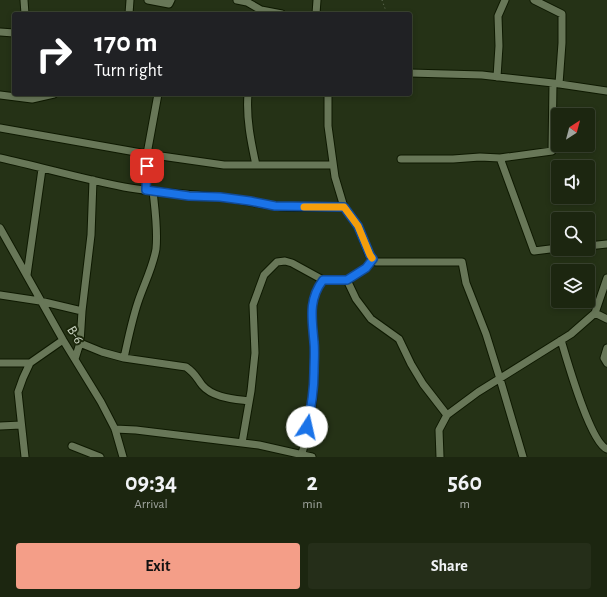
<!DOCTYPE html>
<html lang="en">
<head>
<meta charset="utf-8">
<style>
  :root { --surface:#1c2610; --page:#252e19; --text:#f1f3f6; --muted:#a0a59f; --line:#3a4330; --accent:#f49e88 }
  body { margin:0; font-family:"Alegreya Sans",sans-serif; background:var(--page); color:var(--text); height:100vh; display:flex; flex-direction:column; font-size:15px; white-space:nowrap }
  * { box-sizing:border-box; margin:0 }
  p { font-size:13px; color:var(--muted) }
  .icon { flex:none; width:22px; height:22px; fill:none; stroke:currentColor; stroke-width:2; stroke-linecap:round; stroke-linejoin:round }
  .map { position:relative; height:457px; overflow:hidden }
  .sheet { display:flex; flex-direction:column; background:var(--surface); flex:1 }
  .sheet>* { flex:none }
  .hud { position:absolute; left:12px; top:12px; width:400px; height:84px; border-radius:4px; box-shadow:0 2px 6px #0003,0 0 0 1px var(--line); background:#202124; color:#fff; overflow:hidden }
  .needle { width:26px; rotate:36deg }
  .controls { position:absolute; left:551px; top:108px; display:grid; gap:8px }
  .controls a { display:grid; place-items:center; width:44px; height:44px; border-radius:4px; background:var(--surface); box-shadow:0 2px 6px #0003,0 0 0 1px var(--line); font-size:20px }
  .pin { position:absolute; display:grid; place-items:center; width:34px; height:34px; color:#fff; margin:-17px; border-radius:8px; box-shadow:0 2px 6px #0006 }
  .me { position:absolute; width:44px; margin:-22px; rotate:10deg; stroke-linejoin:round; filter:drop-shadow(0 0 3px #0008) }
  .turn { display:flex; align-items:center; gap:14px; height:84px; padding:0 16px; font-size:18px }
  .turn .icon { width:52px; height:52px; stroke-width:2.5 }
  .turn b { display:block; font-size:28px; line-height:34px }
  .eta { display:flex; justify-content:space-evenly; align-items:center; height:68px; text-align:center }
  .eta b { font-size:24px; font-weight:600; line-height:28px }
  .action { display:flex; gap:8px; margin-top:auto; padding:8px 16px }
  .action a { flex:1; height:46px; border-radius:4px; background:var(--accent); color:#111; font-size:16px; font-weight:600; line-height:46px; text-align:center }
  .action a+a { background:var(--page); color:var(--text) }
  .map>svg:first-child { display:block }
</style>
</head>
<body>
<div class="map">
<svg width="607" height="457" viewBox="0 0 607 457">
  <rect width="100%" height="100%" fill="#253216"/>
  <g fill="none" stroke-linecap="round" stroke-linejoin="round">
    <defs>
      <path id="minor" d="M24,0L25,14
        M148,0L169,4L171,0
        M237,0L247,2L261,10L282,14
        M534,0L562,14V43L559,84
        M129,14L130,0
        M316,14L317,0
        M0,32L14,33
        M410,73L482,75L553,83L607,91
        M497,77L499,46L498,16L505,0
        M248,94C246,118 251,142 256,165
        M328,94V126L335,177L344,207L358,226L369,255L376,262H462L466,283L486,334L500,379L523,457
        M0,95L32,99L54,94
        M0,128L147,154L224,165H333
        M0,158C41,167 82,179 124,187C156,193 188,194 220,197C239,199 256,204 274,206C297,209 321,207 344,207
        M500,158L534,251L558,248
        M401,159H453L480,157L500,158L552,151L553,83
        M146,190L147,154L158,94
        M0,228L63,340L101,402L115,429L123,457
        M588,246L607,244
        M27,275L42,169
        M347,280L356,299L371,319L399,339L411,364L423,384L447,415
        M0,295L40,301L82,311
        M595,313L607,319
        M561,340C567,360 590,442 607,449
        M80,343L102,352L124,358L186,367C195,373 196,377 202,385C213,398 234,399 249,401
        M607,348L604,358L607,363
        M124,358C128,339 132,320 138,302C144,284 153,267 156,249C158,230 155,210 153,191
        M75,359L80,343L82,311L91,235L93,180
        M0,363H30
        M0,426L21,425
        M115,429L136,430L259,445L312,457
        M242,443L251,391L255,353L253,305L264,275L277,262L285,261L292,263L323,280H347L366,268L373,259
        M72,446L100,457
        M302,454C306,436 311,416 313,397C314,380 315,362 314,345C314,319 306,303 323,280
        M25,457L18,392L23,378L30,363L63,340
        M440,457L439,430L447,415L478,392L571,334L595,313L607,278"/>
    </defs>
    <!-- minor casing -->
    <use href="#minor" stroke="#0e1901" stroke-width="9"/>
    <!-- path -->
    <path stroke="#68735c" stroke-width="1" stroke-dasharray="1 3" stroke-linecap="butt" d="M382,0L387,14"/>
    <!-- minor -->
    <use href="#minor" stroke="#687758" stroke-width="7"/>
  </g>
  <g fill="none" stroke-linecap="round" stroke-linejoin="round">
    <defs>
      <path id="route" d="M147,166L146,190L189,196L220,197L250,201L275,206L344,207L358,226L370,255L373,259L366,268L347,280H323C308,300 312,318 314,342C315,352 314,362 314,372C314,391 311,409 307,427"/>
    </defs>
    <!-- route casing -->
    <use href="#route" stroke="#114b97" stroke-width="10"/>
    <!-- route -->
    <use href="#route" stroke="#1a73e8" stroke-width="7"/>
    <!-- slow -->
    <path stroke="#f59e0b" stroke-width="7" d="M304,207H344L358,226L370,255L372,258"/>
  </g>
  <g text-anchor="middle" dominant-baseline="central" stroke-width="4" stroke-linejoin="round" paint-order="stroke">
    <!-- street labels -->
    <g font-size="14" fill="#ccd5c4" stroke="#1c280c">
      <text transform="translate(75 335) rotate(59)">B-6</text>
    </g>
  </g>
</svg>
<div class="controls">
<a><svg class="needle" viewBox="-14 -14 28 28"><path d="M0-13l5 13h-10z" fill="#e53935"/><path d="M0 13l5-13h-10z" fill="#a0a59f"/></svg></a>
<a><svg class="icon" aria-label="sound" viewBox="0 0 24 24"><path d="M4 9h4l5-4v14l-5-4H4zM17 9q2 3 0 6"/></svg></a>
<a><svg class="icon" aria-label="search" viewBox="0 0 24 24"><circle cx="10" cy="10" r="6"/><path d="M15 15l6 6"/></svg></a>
<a><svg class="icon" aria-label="layers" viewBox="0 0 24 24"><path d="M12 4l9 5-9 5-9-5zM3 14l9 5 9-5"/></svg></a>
</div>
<div class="pin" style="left:147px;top:166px;background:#d93025"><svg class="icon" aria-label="arrive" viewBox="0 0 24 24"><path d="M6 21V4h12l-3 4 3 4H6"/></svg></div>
<svg class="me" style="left:307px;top:427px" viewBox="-20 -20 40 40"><circle r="19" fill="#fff"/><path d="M0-13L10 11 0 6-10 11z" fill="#1a73e8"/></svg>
<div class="hud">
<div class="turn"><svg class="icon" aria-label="right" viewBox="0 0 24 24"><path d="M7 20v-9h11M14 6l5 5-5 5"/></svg><div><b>170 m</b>Turn right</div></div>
</div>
</div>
<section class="sheet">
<div class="eta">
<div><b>09:34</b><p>Arrival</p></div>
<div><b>2</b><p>min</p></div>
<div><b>560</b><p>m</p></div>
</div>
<div class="action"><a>Exit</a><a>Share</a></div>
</section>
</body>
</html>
